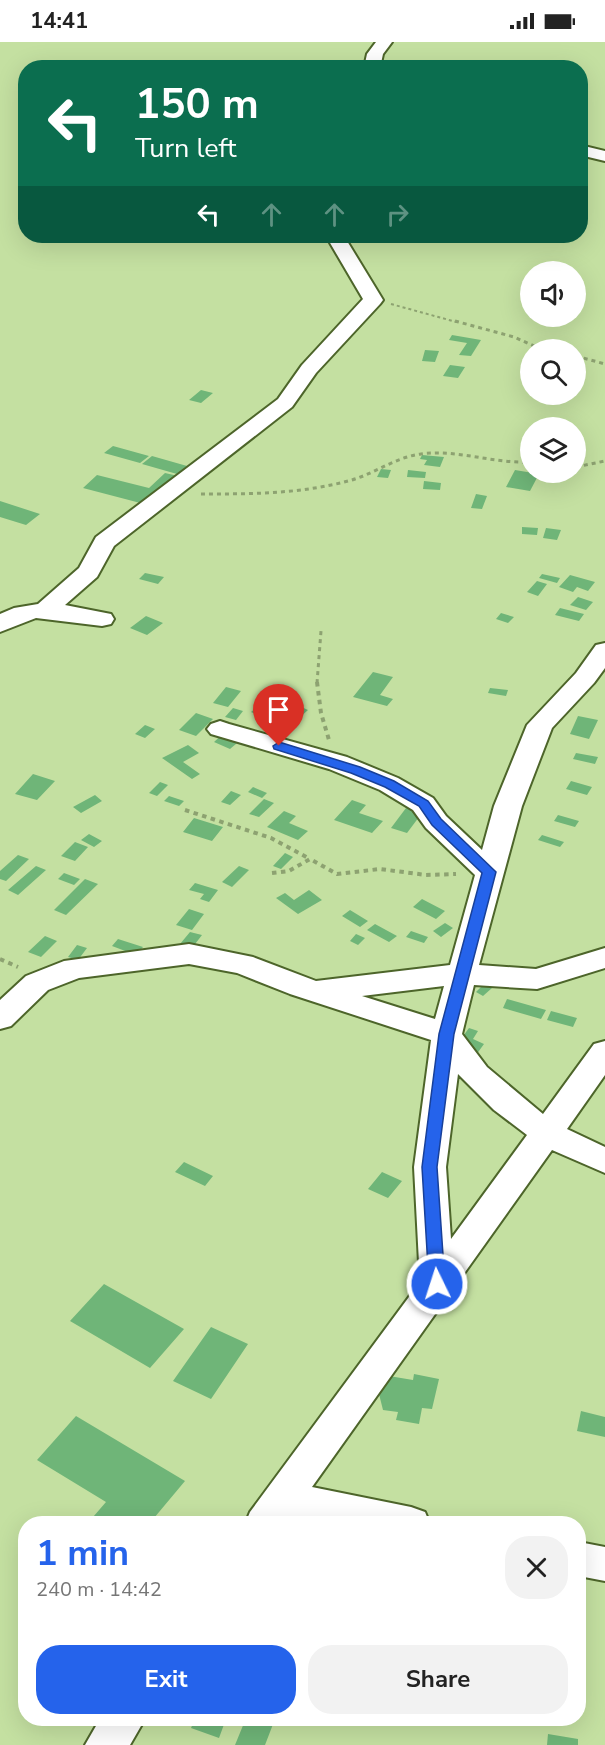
<!DOCTYPE html>
<html lang="en">
<head>
<meta charset="utf-8">
<style>
  :root { --surface:#fff; --page:#f2f2f2; --text:#222; --muted:#767676; --accent:#2563eb }
  body { margin:0; font-family:"Nunito Sans",sans-serif; background:var(--page); color:var(--text); height:100vh; display:flex; flex-direction:column; font-size:22px; white-space:nowrap }
  * { box-sizing:border-box; margin:0 }
  p { font-size:20px; color:var(--muted) }
  .icon { flex:none; width:33px; height:33px; fill:none; stroke:currentColor; stroke-width:2; stroke-linecap:round; stroke-linejoin:round }
  .map { position:relative; flex:1; overflow:hidden }
  .side { position:absolute; left:18px; top:1474px; width:568px; height:210px; display:flex; flex-direction:column; background:var(--surface); border-radius:24px; box-shadow:0 6px 24px #0002 }
  .side>* { flex:none }
  .banner { position:absolute; left:18px; top:18px; width:570px; height:183px; border-radius:24px; box-shadow:0 6px 24px #0002; background:#0b6e4f; color:#fff; overflow:hidden }
  .controls { position:absolute; left:520px; top:219px; display:grid; gap:12px }
  .controls a { display:grid; place-items:center; width:66px; height:66px; border-radius:50%; background:var(--surface); box-shadow:0 6px 24px #0002; font-size:30px }
  .pin { position:absolute; display:grid; place-items:center; width:51px; height:51px; color:#fff; margin:-62px -26px; border-radius:50% 50% 50% 0; rotate:-45deg; box-shadow:0 0 6px #0007 }
  .pin .icon { rotate:45deg }
  .me { position:absolute; width:66px; margin:-33px; rotate:356deg; stroke-linejoin:round; filter:drop-shadow(0 0 4px #0008) }
  .turn { display:flex; align-items:center; gap:21px; height:126px; padding:0 18px; font-size:27px }
  .turn .icon { width:78px; height:78px; stroke-width:2.5 }
  .turn b { display:block; font-size:42px; line-height:51px }
  .lanes { display:flex; align-items:center; height:57px; padding:0 18px; background:#0003; justify-content:center; gap:30px; direction:ltr }
  .lanes .off { opacity:.35 }
  .round { display:grid; place-items:center; flex:none; width:63px; height:63px; border-radius:24px; background:var(--page) }
  .headline { display:flex; align-items:center; justify-content:space-between; height:102px; padding:0 18px }
  h1 { font-size:36px; font-weight:700; line-height:45px; color:var(--accent) }
  .button { display:flex; gap:12px; margin-top:auto; padding:12px 18px }
  .button a { flex:1; height:69px; border-radius:24px; background:var(--accent); color:#fff; font-size:24px; font-weight:700; line-height:69px; text-align:center }
  .button a+a { background:var(--page); color:var(--text) }
  .status { display:flex; justify-content:space-between; align-items:center; height:42px; padding:0 30px; background:var(--surface); direction:ltr }
  .status svg { height:16px; fill:currentColor }
  .map>svg:first-child { display:block }
</style>
</head>
<body>
<div class="status"><b>14:41</b><svg viewBox="0 0 49 12"><path d="M0 12V9h3v3zM5 12V6h3v6zM10 12V3h3v9zM15 12V0h3v12zM26 1h20v11H26zM47 4h2v5h-2z"/></svg></div>
<div class="map">
<svg width="605" height="1703" viewBox="0 0 605 1703">
  <rect width="100%" height="100%" fill="#c4e0a1"/>
  <!-- building -->
  <path fill="#6fb578" d="M452,293L481,298L471,314L459,313L467,301L449,298Z
    M425,308L439,309L435,320L422,319Z
    M450,323L465,325L458,336L443,334Z
    M201,348L213,351L201,361L189,358Z
    M113,404L149,414L140,421L104,411Z
    M422,413L444,415L440,425L424,423L427,418L420,417Z
    M152,414L187,424L177,432L142,422Z
    M381,427L391,428L388,436L377,435Z
    M408,428L426,430L425,436L407,435Z
    M515,428L539,432L530,449L506,445Z
    M165,431L178,434L148,463L83,446L97,433L149,446Z
    M424,439L441,441L440,448L423,447Z
    M476,452L487,454L482,467L471,466Z
    M0,459L40,472L26,483L0,475Z
    M522,485L538,486L537,493L522,492Z
    M546,486L561,488L557,498L543,496Z
    M145,531L164,535L158,542L139,537Z
    M542,532L560,536L557,541L539,536Z
    M570,533L595,540L588,549L577,545L573,550L559,545Z
    M537,539L547,542L538,554L527,550Z
    M578,555L593,560L586,568L570,563Z
    M560,566L584,572L579,579L555,573Z
    M501,571L514,575L508,581L496,577Z
    M146,574L163,581L147,593L130,586Z
    M373,630L393,635L380,653L393,657L387,664L353,655Z
    M226,645L241,649L228,665L213,661Z
    M490,646L508,648L506,654L488,651Z
    M262,661L272,665L260,674L251,670Z
    M297,663L308,668L299,676L287,671Z
    M233,666L243,669L236,678L225,675Z
    M196,671L213,677L196,694L179,688Z
    M578,674L598,678L589,697L570,692Z
    M145,683L155,687L145,696L135,692Z
    M226,689L243,696L230,707L214,700Z
    M188,703L199,711L183,720L200,732L192,737L162,716Z
    M576,711L598,715L595,722L573,717Z
    M33,732L55,739L37,758L15,752Z
    M571,739L592,745L587,753L566,747Z
    M160,740L168,743L157,754L149,751Z
    M253,745L267,751L262,756L248,750Z
    M231,749L241,753L230,763L221,760Z
    M95,753L102,759L81,771L73,765Z
    M169,754L184,759L179,764L164,759Z
    M264,757L274,761L259,775L249,772Z
    M352,758L366,763L359,771L383,779L372,791L334,778Z
    M406,766L422,771L407,791L391,786Z
    M284,769L296,774L289,781L308,789L298,798L267,785Z
    M558,773L579,779L575,785L554,779Z
    M194,776L223,785L212,799L183,790Z
    M89,792L102,799L94,805L81,798Z
    M542,793L564,800L560,805L538,798Z
    M75,800L88,805L75,819L61,814Z
    M285,811L293,815L281,827L273,824Z
    M18,813L29,817L6,839L0,837V829Z
    M36,824L46,828L18,853L8,848Z
    M239,824L249,828L232,845L222,840Z
    M64,831L80,837L74,843L58,837Z
    M85,837L98,842L66,873L54,868Z
    M195,841L218,848L209,860L200,857L204,852L189,848Z
    M309,848L322,858L298,872L276,856L285,851L294,858Z
    M422,857L445,869L436,877L413,865Z
    M189,867L204,872L192,888L176,883Z
    M350,868L368,879L360,885L342,874Z
    M445,881L453,886L441,895L433,889Z
    M375,882L397,894L389,900L367,888Z
    M411,889L428,895L424,901L406,895Z
    M190,890L202,893L192,906L180,902Z
    M356,892L365,896L358,903L350,899Z
    M45,894L57,899L41,915L28,910Z
    M118,897L143,905L136,913L112,904Z
    M77,903L87,906L78,918L68,915Z
    M484,942L492,946L483,954L476,950Z
    M507,957L546,968L541,977L503,966Z
    M551,969L577,976L573,985L547,978Z
    M469,986L478,989L473,997L484,1002L476,1013L455,1005Z
    M184,1120L213,1134L205,1144L175,1130Z
    M382,1130L402,1139L388,1156L368,1147Z
    M104,1242L184,1287L150,1326L70,1279Z
    M211,1285L248,1302L211,1357L173,1339Z
    M414,1332L439,1337L432,1367L422,1366L419,1382L396,1378L398,1370L383,1368L379,1352L383,1333L413,1338Z
    M581,1369L605,1375V1395L577,1389Z
    M76,1374L185,1439L149,1482H87L106,1460L37,1418Z
    M195,1677H226L219,1696L191,1686Z
    M232,1677H275L265,1703H235L244,1681Z
    M548,1692L578,1697V1703H547Z"/>
  <g fill="none" stroke-linecap="round" stroke-linejoin="round">
    <defs>
      <path id="minor" d="M376,0H392L383,12L380,26H364L367,12Z
        M580,103L605,109V119L580,113Z
        M326,194H344L383,258L380,262L316,331L292,365L114,504L97,535L65,563L111,572L114,577L111,582L102,584L36,576L0,590V572L14,566L38,562L79,526L96,495L278,357L302,323L363,257Z
        M605,601V626L594,641L552,686L522,764L479,923L536,927L605,906V926L537,947L474,943L462,992L487,1025L543,1072L594,1002L605,999V1033L567,1087L605,1105V1131L552,1108L312,1445L411,1465L425,1470L430,1482H329L292,1474L286,1482H245L250,1470L420,1240L414,1125L431,998L290,952L237,931L189,922L79,936L48,948L11,984L0,987V958L26,934L64,919L189,902L253,915L316,939L450,923L475,833L426,786L413,768L380,748L329,727L211,692L207,687L211,682L220,679L229,682L347,715L398,736L433,756L446,774L482,808L494,764L527,683L576,631L596,603ZM444,944L435,977L362,954ZM458,1032L494,1068L527,1093L451,1197L446,1125Z
        M579,1500L605,1505V1539L579,1534Z
        M100,1677H145L130,1703H85Z"/>
    </defs>
    <!-- minor casing -->
    <use href="#minor" stroke="#4d652a" stroke-width="4"/>
    <!-- path-far2 -->
    <path stroke="#8da271" stroke-width="2" stroke-dasharray="3 3" stroke-linecap="butt" d="M391,262L460,281"/>
    <!-- path-far1 -->
    <path stroke="#8da271" stroke-width="3" stroke-dasharray="4 4" stroke-linecap="butt" d="M455,279L514,295L543,308
      M576,314L605,322
      M576,425L605,419
      M201,452C250,452 300,452 348,439C373,433 395,415 421,412C458,407 494,422 531,420
      M317,641L321,589"/>
    <!-- path -->
    <path stroke="#8da271" stroke-width="4" stroke-dasharray="4.5 4.5" stroke-linecap="butt" d="M317,640L321,671L329,698
      M185,768L271,796L310,817
      M272,831L289,829L310,817L337,832L380,827L426,833L456,832
      M0,917L18,925"/>
    <!-- minor -->
    <use href="#minor" fill="#fff" fill-rule="evenodd"/>
  </g>
  <!-- route -->
  <path fill="#2563eb" stroke="#184099" stroke-width="1.5" d="M279,700L360,725L394,739L428,759L441,777L496,830L454,992L437,1125L445,1242L443,1247H431L429,1242L422,1125L439,992L482,831L432,783L419,764L385,745L351,731L274,707L273,704Z"/>
</svg>
<div class="controls">
<a><svg class="icon" aria-label="sound" viewBox="0 0 24 24"><path d="M4 9h4l5-4v14l-5-4H4zM17 9q2 3 0 6"/></svg></a>
<a><svg class="icon" aria-label="search" viewBox="0 0 24 24"><circle cx="10" cy="10" r="6"/><path d="M15 15l6 6"/></svg></a>
<a><svg class="icon" aria-label="layers" viewBox="0 0 24 24"><path d="M12 4l9 5-9 5-9-5zM3 14l9 5 9-5"/></svg></a>
</div>
<div class="pin" style="left:279px;top:704px;background:#d93025"><svg class="icon" aria-label="arrive" viewBox="0 0 24 24"><path d="M6 21V4h12l-3 4 3 4H6"/></svg></div>
<svg class="me" style="left:437px;top:1242px" viewBox="-20 -20 40 40"><circle r="17" fill="#2563eb" stroke="#fff" stroke-width="3"/><path d="M0-11L8 9 0 5-8 9z" fill="#fff"/></svg>
<div class="banner">
<div class="turn"><svg class="icon" aria-label="left" viewBox="0 0 24 24"><path d="M17 20v-9H6M10 6l-5 5 5 5"/></svg><div><b>150 m</b>Turn left</div></div>
<div class="lanes"><svg class="icon" aria-label="left" viewBox="0 0 24 24"><path d="M17 20v-9H6M10 6l-5 5 5 5"/></svg><svg class="icon off" aria-label="ahead" viewBox="0 0 24 24"><path d="M12 20V5M6 11l6-6 6 6"/></svg><svg class="icon off" aria-label="ahead" viewBox="0 0 24 24"><path d="M12 20V5M6 11l6-6 6 6"/></svg><svg class="icon off" aria-label="right" viewBox="0 0 24 24"><path d="M7 20v-9h11M14 6l5 5-5 5"/></svg></div>
</div>
<section class="side">
<div class="headline"><div><h1>1 min</h1><p>240 m · 14:42</p></div><a class="round"><svg class="icon" aria-label="close" viewBox="0 0 24 24"><path d="M6 6l12 12M18 6L6 18"/></svg></a></div>
<div class="button"><a>Exit</a><a>Share</a></div>
</section>
</div>
</body>
</html>
